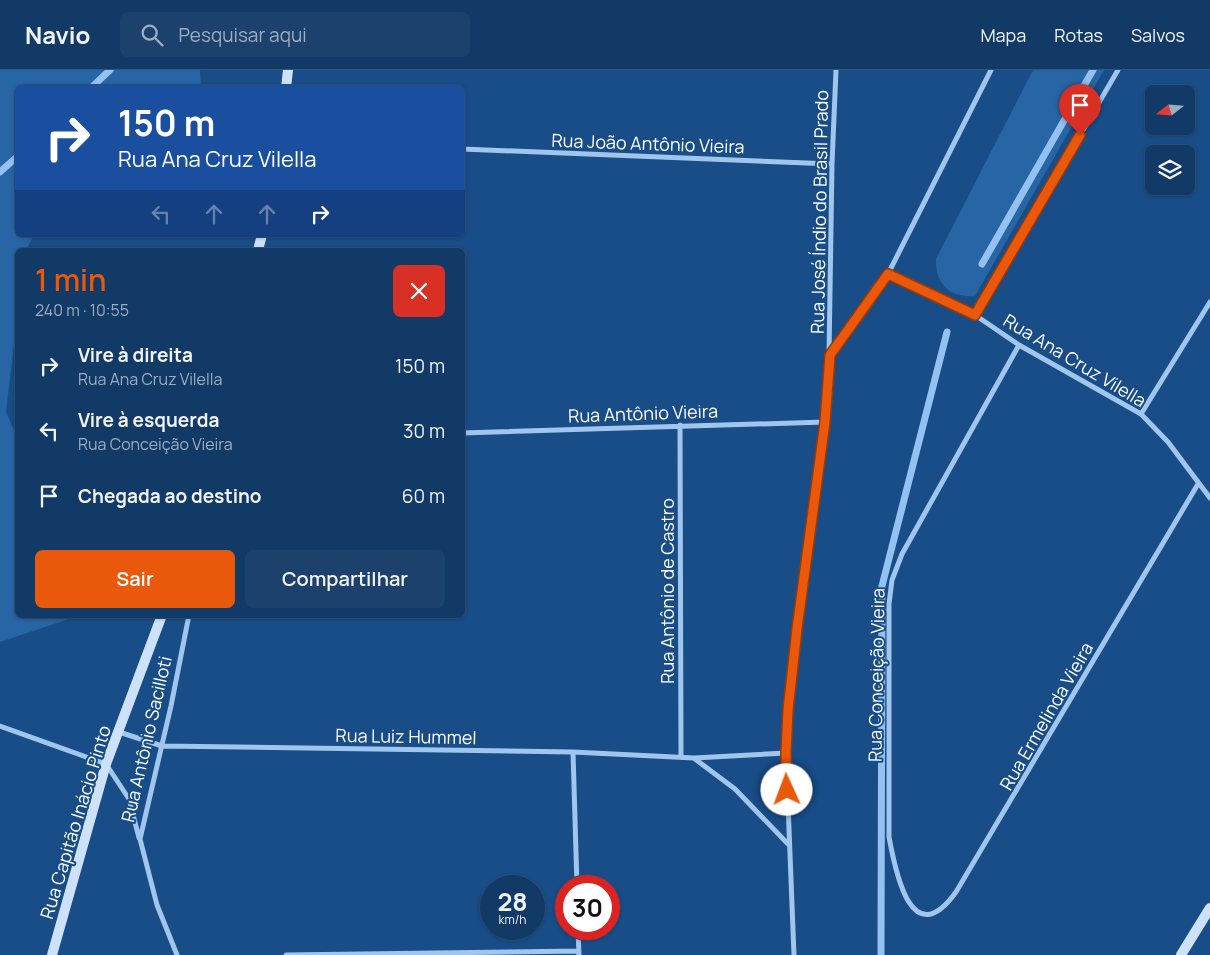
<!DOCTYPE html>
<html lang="pt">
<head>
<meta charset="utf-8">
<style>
  :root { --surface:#123a66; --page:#1b416c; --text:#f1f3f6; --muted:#9cadbf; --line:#31547a; --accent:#ea580c }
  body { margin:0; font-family:Manrope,sans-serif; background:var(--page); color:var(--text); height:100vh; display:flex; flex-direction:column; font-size:19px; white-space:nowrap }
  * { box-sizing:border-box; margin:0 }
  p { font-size:16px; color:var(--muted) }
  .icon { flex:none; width:28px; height:28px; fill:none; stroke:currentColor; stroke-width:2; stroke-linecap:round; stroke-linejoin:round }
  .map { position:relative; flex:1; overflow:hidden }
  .side { position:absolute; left:15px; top:178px; width:450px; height:370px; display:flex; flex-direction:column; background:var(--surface); border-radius:8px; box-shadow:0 1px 4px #0004,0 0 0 1px var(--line) }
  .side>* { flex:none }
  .top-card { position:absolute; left:15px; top:15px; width:450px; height:152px; border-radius:8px; box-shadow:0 1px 4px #0004,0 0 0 1px var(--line); background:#1a4fa0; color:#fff; overflow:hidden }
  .needle { width:32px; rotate:253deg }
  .fabs { position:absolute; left:1145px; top:15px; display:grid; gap:10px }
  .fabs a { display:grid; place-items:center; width:50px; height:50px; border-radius:8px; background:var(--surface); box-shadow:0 1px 4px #0004,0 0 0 1px var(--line); font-size:25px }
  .speed { position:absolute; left:480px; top:805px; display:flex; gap:10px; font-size:25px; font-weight:700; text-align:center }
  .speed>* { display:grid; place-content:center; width:65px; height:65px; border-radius:50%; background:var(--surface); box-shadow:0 1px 4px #0004,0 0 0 1px var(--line); line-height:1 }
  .speed small { font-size:12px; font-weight:400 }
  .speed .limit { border:8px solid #d22; background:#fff; color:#111 }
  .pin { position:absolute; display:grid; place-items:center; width:42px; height:42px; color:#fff; margin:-51px -21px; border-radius:50% 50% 50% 0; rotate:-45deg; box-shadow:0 0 5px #0007 }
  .pin .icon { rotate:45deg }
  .me { position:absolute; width:55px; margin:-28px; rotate:358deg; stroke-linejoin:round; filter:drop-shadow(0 0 4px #0008) }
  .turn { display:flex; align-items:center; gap:18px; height:105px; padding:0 20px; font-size:22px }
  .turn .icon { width:65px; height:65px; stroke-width:2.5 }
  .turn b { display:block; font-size:35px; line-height:42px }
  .lanes { display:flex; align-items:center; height:48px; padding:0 20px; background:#0003; justify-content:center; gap:25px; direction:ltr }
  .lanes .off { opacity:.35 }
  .round { display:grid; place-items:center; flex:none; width:52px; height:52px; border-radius:8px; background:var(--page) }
  .summary { display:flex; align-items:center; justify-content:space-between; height:85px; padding:0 20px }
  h1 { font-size:30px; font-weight:600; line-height:38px; color:var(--accent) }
  .primary-button { display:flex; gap:10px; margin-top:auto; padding:10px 20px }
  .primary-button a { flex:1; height:58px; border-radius:8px; background:var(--accent); color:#fff; font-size:20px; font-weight:600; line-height:58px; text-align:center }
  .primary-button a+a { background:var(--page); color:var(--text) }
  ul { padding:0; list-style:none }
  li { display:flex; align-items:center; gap:15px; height:65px; padding:0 20px }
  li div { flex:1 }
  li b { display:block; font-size:19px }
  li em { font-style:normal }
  header { display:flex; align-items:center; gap:30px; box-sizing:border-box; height:70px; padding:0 25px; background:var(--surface); border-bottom:1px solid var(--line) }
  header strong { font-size:24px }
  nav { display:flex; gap:28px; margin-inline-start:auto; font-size:18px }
  .search { width:350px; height:45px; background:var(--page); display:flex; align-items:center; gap:12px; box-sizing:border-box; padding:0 18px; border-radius:8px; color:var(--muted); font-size:19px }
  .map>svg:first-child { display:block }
</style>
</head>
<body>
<header>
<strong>Navio</strong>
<div class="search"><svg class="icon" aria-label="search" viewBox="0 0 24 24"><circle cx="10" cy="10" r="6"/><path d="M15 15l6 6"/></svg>Pesquisar aqui</div>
<nav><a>Mapa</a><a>Rotas</a><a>Salvos</a></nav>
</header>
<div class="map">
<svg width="1210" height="885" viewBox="0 0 1210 885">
  <rect width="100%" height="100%" fill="#184d88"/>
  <!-- green -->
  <path fill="#2865a5" d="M0,0H200L201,17L18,18V165H34L26,180H18L17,249L6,342L17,367L18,545H81L0,572Z
    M1033,0H1104L975,226C950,228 935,214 936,189Z"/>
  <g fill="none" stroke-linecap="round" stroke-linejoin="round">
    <!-- stream -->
    <path stroke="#93c1f0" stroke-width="7" d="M91,18L110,0
      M0,102L18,86
      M982,194L1093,0
      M881,885L882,516L947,262"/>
    <!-- street -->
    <path stroke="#a0c6ed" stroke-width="5" d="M462,79L832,94
      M888,204L975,245L1019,275L1141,344L1168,372L1210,428
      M975,245L1118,0
      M1019,275L902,484L892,510L889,534V767C896,805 912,883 956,822L1198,414
      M830,285L888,204L991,0
      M1141,344L1210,232
      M680,355L681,686
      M462,363L825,352
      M0,656L106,694L129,729L139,768
      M119,662L162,676L573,682L694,688L786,683
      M573,682L577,816
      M695,689L735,719L789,775
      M578,859L579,885
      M177,885L157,835L140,769L171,636L189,545
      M286,885L579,881
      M794,885L786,683L797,559L825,352L829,285L832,94L836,0"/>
    <!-- secondary -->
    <path stroke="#cde2f9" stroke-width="10" d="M286,18L288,0
      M258,180L262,165
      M52,885L106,694L162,545
      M1181,885L1210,838"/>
  </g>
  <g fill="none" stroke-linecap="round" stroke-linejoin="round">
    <defs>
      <path id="route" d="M787,720L786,683L788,640L797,559L825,352L830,285L888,204L975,245L1080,65"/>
    </defs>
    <!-- route casing -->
    <use href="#route" stroke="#983908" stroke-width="12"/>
    <!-- route -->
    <use href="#route" stroke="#ea580c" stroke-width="9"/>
  </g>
  <g text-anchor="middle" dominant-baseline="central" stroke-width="4" stroke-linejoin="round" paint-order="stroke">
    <!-- street labels -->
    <g font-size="18" fill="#fff" stroke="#184d88">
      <text transform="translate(648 73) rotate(2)">Rua João Antônio Vieira</text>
      <text transform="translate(819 142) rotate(-89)">Rua José Índio do Brasil Prado</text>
      <text transform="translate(1075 290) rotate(31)">Rua Ana Cruz Vilella</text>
      <text transform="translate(643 343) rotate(-2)">Rua Antônio Vieira</text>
      <text transform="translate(667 521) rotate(-90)">Rua Antônio de Castro</text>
      <text transform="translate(876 605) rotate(-89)">Rua Conceição Vieira</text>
      <text transform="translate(1046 646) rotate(-60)">Rua Ermelinda Vieira</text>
      <text transform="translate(406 666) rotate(1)">Rua Luiz Hummel</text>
      <text transform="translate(146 669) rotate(-77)">Rua Antônio Sacilloti</text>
      <text transform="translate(75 752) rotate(-73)">Rua Capitão Inácio Pinto</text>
    </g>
  </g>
</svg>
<div class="fabs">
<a><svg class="needle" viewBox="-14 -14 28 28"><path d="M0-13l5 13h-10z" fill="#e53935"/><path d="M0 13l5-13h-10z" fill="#9cadbf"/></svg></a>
<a><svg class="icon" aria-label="layers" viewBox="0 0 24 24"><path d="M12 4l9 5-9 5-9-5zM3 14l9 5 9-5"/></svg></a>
</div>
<div class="speed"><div>28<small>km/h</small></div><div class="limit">30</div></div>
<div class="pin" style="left:1080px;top:65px;background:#d93025"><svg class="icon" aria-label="arrive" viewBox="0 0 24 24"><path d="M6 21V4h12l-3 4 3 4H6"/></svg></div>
<svg class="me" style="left:787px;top:720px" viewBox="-20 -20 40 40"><circle r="19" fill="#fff"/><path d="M0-13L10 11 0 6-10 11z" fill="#ea580c"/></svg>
<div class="top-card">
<div class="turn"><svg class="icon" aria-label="right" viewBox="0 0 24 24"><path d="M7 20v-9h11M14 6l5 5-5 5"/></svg><div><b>150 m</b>Rua Ana Cruz Vilella</div></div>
<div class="lanes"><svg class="icon off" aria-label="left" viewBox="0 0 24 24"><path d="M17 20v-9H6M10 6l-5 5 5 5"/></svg><svg class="icon off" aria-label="ahead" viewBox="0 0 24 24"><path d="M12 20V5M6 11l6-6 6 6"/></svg><svg class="icon off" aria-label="ahead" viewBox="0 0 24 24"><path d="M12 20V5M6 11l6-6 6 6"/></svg><svg class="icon" aria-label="right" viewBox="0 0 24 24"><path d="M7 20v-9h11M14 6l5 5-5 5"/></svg></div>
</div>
<section class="side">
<div class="summary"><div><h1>1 min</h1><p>240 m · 10:55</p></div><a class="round" style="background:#d93025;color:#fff"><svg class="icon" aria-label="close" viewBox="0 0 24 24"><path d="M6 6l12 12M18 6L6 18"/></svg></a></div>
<ul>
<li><svg class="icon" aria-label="right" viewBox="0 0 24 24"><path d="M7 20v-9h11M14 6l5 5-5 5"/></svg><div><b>Vire à direita</b><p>Rua Ana Cruz Vilella</p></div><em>150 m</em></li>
<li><svg class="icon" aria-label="left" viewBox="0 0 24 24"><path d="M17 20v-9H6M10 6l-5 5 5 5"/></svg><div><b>Vire à esquerda</b><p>Rua Conceição Vieira</p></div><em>30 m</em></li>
<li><svg class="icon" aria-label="arrive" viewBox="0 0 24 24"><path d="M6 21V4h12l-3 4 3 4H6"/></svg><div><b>Chegada ao destino</b></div><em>60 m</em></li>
</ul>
<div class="primary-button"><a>Sair</a><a>Compartilhar</a></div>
</section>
</div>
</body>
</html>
